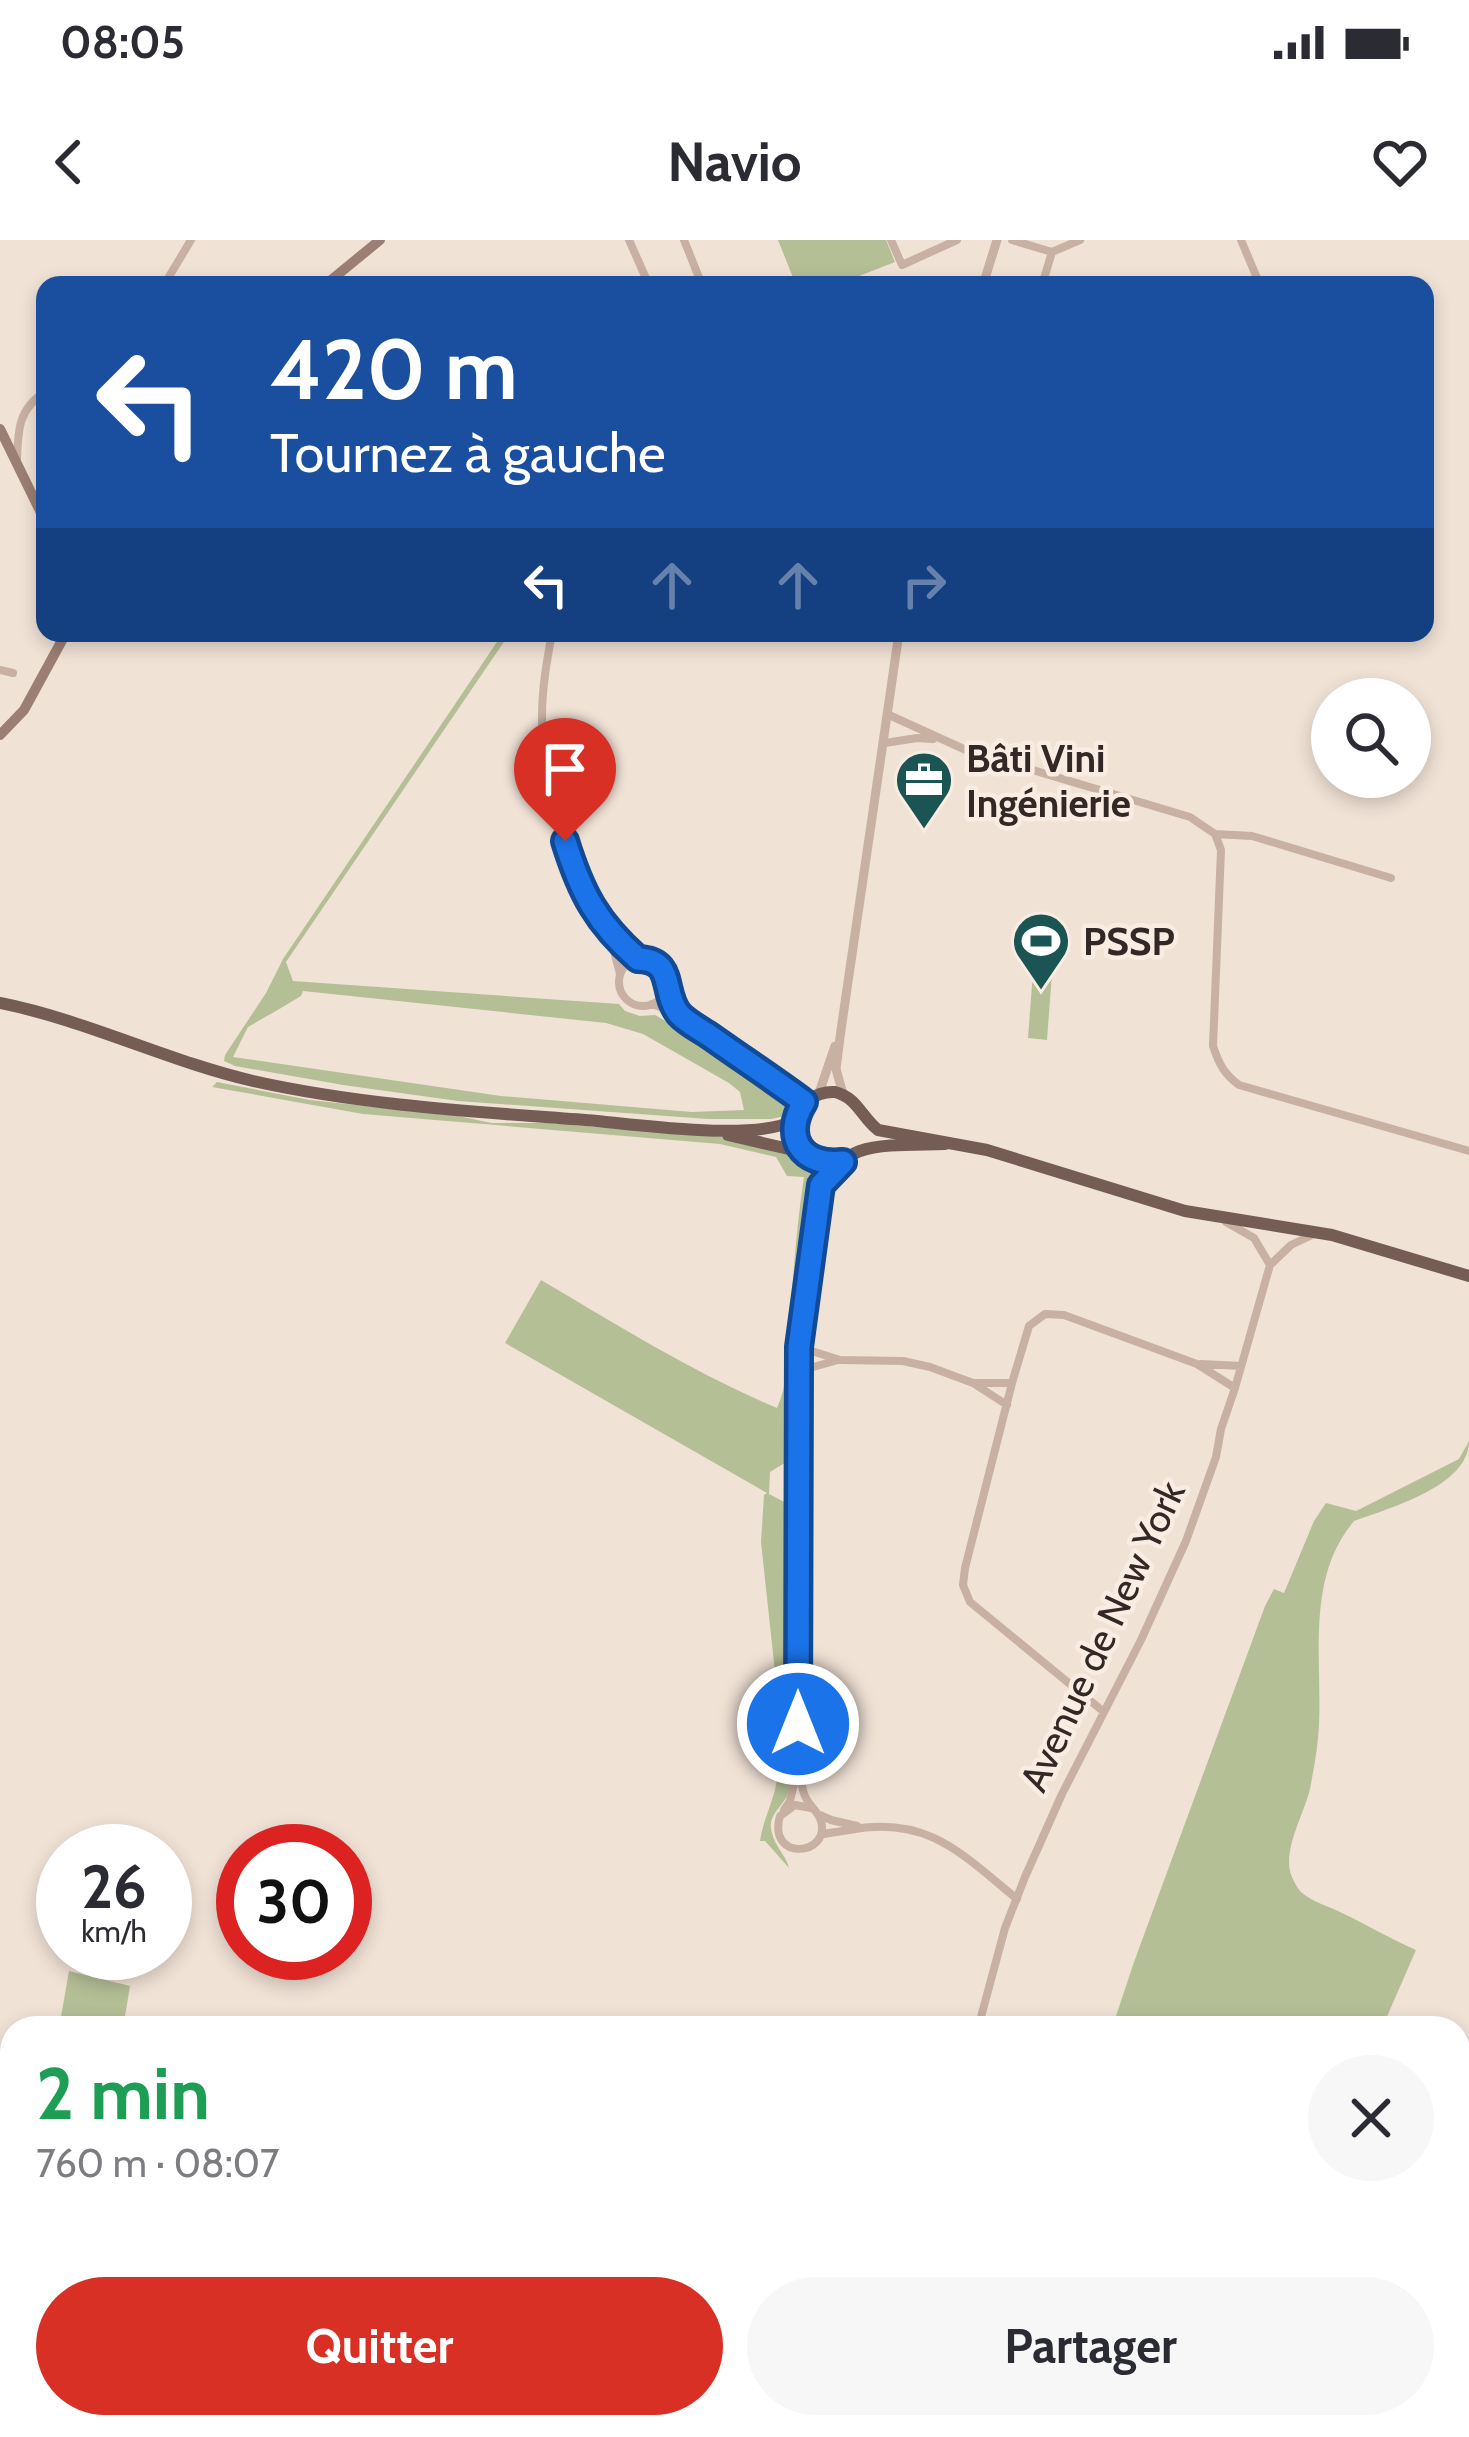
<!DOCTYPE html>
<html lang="fr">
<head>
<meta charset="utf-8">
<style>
  :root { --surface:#fff; --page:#f7f7f7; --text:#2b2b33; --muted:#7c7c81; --accent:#d93025 }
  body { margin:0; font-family:Cabin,sans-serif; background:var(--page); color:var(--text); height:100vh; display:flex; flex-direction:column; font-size:45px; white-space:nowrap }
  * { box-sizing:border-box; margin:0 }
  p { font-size:39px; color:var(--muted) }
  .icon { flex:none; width:66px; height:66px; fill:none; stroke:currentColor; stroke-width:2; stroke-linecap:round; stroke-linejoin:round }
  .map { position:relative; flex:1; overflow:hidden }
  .sheet { position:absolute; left:0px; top:1776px; width:1470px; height:423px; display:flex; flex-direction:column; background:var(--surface); border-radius:36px 36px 0 0; box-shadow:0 6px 18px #0003 }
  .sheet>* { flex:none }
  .hud { position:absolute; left:36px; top:36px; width:1398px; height:366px; border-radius:24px; box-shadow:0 6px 18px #0003; background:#1a4fa0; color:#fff; overflow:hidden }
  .tools { position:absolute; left:1311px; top:438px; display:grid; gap:24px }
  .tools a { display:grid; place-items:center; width:120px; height:120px; border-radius:50%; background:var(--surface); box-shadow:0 6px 18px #0003; font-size:60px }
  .speed { position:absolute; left:36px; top:1584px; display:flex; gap:24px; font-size:60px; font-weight:700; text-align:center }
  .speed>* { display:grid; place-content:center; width:156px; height:156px; border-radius:50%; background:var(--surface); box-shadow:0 6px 18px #0003; line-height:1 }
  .speed small { font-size:30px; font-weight:400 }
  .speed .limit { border:18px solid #d22; background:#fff; color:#111 }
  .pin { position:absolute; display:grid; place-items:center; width:102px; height:102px; color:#fff; margin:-123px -51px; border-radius:50% 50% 50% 0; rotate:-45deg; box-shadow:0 0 12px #0007 }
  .pin .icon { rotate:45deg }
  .me { position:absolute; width:132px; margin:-66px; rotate:0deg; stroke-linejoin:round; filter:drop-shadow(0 0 9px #0008) }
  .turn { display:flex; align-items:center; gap:42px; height:252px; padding:0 36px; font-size:54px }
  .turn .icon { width:156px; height:156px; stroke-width:2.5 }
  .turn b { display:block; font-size:84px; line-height:102px }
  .lanes { display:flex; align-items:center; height:114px; padding:0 36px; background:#0003; justify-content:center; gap:60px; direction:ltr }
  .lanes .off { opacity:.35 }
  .round { display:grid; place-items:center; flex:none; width:126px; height:126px; border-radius:63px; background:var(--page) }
  .overview { display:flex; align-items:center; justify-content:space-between; height:204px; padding:0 36px }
  h1 { font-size:72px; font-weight:700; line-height:90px; color:#1e9e55 }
  .primary-button { display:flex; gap:24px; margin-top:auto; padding:24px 36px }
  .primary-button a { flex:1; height:138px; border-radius:72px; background:var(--accent); color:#fff; font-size:48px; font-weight:700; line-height:138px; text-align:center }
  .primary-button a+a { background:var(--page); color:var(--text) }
  .status { display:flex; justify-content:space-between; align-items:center; height:84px; padding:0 60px; background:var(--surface); direction:ltr }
  .status svg { height:33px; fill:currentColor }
  header { display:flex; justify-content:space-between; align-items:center; height:156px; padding:0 36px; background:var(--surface); font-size:54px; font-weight:700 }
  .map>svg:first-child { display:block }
</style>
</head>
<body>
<div class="status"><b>08:05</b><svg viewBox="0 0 49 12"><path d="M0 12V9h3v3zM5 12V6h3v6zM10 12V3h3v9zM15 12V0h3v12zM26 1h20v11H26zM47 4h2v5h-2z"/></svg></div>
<header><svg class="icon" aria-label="back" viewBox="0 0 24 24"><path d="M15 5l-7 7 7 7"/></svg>Navio<svg class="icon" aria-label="heart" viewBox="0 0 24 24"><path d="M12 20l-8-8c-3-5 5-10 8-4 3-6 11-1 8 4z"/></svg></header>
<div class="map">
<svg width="1469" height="2197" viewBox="0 0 1469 2197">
  <rect width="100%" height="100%" fill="#f1e2d6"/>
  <!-- green -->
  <path fill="#b5bf96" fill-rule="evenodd" d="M778,0H886L895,22L836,45H796Z
    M503,393H510L286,722L293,741L619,764L625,771L640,776L655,775L669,783L786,860L785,876L771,879H708L458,861L343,845L235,826L224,821L225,815L266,753L283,719ZM303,751L606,783L643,794L729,843L740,852L744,870L692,872L501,856L233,817L248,787L281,768L301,756Z
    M1035,705L1054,707L1047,800L1028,798Z
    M217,842L310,860L458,876L492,883H550L721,897L795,911L811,927L814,944L798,1035L801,1045L795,1105L793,1218L770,1232L769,1254L792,1266L793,1530C791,1539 790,1550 786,1558C778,1571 767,1577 772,1593C775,1607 786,1615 789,1628L765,1601H760C763,1579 775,1559 777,1538L775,1432L761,1302L764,1255L767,1253L505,1103L541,1040C619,1086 694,1133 777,1168C788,1144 787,1118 789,1092C793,1040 796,988 804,937L787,936L776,917L720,904L363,874L212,847Z
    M1469,1201C1469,1246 1390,1268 1354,1281C1306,1338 1322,1417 1319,1485C1318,1507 1314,1528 1310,1549C1304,1574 1281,1613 1292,1637C1294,1641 1297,1648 1301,1652C1312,1662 1329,1666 1342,1673C1367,1685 1391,1699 1416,1710L1382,1788H1332L1327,1785L1325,1788H1112L1134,1722L1265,1366L1274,1349L1284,1353L1314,1281L1326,1263L1356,1271L1459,1219Z
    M69,1731L130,1746L123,1788H59Z"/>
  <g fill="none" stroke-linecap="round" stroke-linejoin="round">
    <!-- minor -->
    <path stroke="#c8b0a2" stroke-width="8" d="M629,0L649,45
      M684,0L702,45
      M891,0L902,25L957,0
      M1012,0L1052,12L1080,0
      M1241,0L1260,45
      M164,45L191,0
      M1045,45L1043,42L1052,12
      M17,220C18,191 18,169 45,152
      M552,393C547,420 542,448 542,476C541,537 569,647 610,694C617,703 628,711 637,719
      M0,430L13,433
      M889,475L966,510L1190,577L1215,594L1221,610L1213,806C1219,824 1224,834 1239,845L1469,911
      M885,503L917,498L933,499
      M1215,594L1252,596L1391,638
      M610,696L620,734
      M619 742a24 24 0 1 1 48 0a24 24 0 1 1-48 0Z
      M652,764L679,774L804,862
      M811,919L821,945L840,923
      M1226,982L1254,998L1270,1025L1291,1005L1312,995
      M799,1107L840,1120L903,1121L930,1127L973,1143L1007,1165
      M1201,1124L1241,1126
      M799,1131L838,1120
      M974,1143H1012
      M1104,1472L970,1362L963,1345L965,1328L1012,1143L1029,1086L1045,1074L1064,1075L1197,1124L1235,1148
      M798,1528C801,1537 801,1547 805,1556C809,1566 818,1571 821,1581C831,1616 767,1622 780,1576L795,1565L811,1568
      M784,1570L790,1561L798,1526L799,1107L821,945
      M820,1575L831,1580L857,1586
      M821,1595C830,1592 839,1592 849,1590C927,1575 961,1613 1017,1659
      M978,1788L1005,1688L1025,1637L1062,1554L1141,1400L1186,1301L1216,1217L1221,1189L1235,1148L1270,1025"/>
    <!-- tertiary -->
    <path stroke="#c8b0a2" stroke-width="9" d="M983,45L997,0
      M819,853L835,806
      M843,854L836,829L841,790L899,393"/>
    <!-- secondary -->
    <path stroke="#9c7f74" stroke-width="10" d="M325,45L380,0
      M0,189L45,281
      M0,495L24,470L66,393"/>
    <!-- primary -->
    <path stroke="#755d55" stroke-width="12" d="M0,763C86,780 167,821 253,841C365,866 482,872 597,881C638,885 763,902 795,879
      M728,895L802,912
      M945,904C920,905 882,903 860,911C844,917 836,927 817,920C777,905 794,850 835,852C858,858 861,877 878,890L987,910L1185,971L1332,995L1469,1036"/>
  </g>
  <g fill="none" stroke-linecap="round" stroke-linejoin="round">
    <defs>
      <path id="route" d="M565,601C581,653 597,683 638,719C676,720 661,752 679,774C686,782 701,790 710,796C741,818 773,839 804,862C782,897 802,927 843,922L821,945L799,1107L798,1484"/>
    </defs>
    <!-- route casing -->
    <use href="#route" stroke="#114b97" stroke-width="30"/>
    <!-- route -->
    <use href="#route" stroke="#1a73e8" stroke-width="21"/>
  </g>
  <!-- icons -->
  <defs>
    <symbol id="office-pin" viewBox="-11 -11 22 30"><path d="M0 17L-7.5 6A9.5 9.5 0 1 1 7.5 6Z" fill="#1a5453" stroke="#f9ece2"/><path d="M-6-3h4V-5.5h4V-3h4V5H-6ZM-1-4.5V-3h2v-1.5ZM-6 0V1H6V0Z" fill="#fff"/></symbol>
    <symbol id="stadium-pin" viewBox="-11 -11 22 30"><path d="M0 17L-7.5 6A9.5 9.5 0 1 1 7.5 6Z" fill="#1a5453" stroke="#f9ece2"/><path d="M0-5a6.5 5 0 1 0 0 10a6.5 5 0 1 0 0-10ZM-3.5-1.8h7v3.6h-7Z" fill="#fff"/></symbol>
  </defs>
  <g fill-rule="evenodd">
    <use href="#office-pin" x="891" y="507" width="66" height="90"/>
    <use href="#stadium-pin" x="1008" y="668" width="66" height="90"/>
  </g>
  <g text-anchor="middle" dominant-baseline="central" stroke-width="9" stroke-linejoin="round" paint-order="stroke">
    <!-- poi labels -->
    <g font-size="39" font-weight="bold" fill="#332825" stroke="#f9ece2" text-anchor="start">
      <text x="966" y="518">Bâti Vini<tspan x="966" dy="45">Ingénierie</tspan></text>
      <text x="1083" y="701">PSSP</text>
    </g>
    <!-- street labels -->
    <g font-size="39" fill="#332825" stroke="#f9ece2">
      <text transform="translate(1102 1396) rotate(-65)">Avenue de New York</text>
    </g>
  </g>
</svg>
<div class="tools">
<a><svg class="icon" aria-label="search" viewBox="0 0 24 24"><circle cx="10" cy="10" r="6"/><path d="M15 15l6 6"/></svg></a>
</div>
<div class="speed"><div>26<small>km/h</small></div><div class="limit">30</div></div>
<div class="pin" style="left:565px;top:601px;background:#d93025"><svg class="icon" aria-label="arrive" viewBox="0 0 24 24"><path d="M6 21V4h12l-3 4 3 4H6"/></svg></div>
<svg class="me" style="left:798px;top:1484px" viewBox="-20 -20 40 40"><circle r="17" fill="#1a73e8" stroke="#fff" stroke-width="3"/><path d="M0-11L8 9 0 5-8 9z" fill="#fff"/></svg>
<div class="hud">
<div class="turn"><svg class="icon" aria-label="left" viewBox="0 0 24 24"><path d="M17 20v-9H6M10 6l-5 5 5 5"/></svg><div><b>420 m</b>Tournez à gauche</div></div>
<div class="lanes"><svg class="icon" aria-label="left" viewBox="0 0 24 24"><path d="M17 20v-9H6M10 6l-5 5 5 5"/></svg><svg class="icon off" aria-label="ahead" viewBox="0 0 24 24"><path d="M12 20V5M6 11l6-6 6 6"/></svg><svg class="icon off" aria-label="ahead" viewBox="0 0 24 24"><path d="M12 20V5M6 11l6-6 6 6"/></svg><svg class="icon off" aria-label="right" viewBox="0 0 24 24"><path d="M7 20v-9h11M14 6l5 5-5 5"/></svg></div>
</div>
<section class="sheet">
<div class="overview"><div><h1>2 min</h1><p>760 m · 08:07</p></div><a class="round"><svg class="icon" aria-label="close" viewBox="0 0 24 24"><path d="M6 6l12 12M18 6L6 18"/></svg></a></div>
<div class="primary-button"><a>Quitter</a><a>Partager</a></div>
</section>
</div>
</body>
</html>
